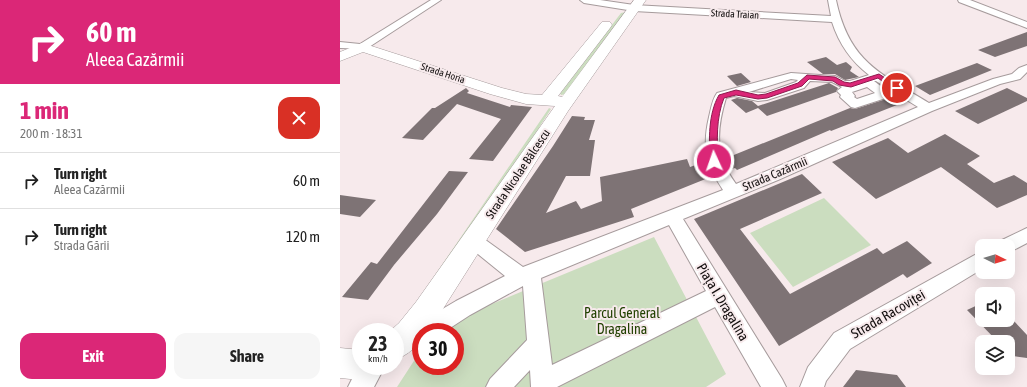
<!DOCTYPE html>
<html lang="en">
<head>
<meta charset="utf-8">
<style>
  :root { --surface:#fff; --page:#f6f6f6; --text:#222; --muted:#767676; --line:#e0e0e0; --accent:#db2777 }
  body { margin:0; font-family:"Asap Condensed",sans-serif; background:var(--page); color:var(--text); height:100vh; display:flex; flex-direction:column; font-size:15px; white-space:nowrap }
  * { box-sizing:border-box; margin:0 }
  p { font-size:13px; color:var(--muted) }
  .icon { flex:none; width:22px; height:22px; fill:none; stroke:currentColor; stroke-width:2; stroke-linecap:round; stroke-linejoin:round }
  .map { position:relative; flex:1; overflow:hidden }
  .drawer { display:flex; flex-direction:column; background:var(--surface); width:340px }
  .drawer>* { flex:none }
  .banner { background:#db2777; color:#fff; overflow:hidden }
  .needle { width:26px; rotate:95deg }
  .buttons { position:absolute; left:635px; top:239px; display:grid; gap:8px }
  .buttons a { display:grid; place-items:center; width:40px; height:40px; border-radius:8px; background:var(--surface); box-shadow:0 4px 16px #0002; font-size:20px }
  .speed { position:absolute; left:12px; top:323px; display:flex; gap:8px; font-size:20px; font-weight:700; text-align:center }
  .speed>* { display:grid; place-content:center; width:52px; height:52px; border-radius:50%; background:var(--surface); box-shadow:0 4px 16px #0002; line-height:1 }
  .speed small { font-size:10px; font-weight:400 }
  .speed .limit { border:6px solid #d22; background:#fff; color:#111 }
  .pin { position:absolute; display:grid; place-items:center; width:34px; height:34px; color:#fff; margin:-17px; border:2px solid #fff; border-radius:50%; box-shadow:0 1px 4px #0007 }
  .me { position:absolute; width:44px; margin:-22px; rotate:357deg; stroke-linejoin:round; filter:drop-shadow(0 0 3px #0008) }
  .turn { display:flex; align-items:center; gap:14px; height:84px; padding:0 20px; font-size:18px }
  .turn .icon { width:52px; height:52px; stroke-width:2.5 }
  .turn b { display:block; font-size:28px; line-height:34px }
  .round { display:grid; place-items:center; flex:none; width:42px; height:42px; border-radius:12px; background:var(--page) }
  .headline { display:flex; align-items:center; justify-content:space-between; height:68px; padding:0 20px }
  h1 { font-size:24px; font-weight:700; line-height:30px; color:var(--accent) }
  .action { display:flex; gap:8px; margin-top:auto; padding:8px 20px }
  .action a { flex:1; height:46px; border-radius:12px; background:var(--accent); color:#fff; font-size:16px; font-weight:700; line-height:46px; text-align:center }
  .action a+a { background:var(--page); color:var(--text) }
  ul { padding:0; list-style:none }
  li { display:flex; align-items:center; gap:12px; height:56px; padding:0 20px; border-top:1px solid var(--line) }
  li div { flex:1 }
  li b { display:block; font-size:15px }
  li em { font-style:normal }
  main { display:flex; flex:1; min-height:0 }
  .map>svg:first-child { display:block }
</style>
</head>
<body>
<main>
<section class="drawer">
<div class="banner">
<div class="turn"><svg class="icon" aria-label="right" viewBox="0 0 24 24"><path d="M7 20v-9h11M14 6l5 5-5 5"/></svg><div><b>60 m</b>Aleea Cazărmii</div></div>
</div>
<div class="headline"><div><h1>1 min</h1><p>200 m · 18:31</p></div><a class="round" style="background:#d93025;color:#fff"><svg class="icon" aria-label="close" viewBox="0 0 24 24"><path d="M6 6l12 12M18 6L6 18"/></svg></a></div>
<ul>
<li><svg class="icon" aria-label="right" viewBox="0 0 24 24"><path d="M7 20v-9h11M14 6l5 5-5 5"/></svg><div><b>Turn right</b><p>Aleea Cazărmii</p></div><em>60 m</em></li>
<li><svg class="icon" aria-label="right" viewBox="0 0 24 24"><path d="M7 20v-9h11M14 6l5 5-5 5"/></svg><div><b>Turn right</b><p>Strada Gării</p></div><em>120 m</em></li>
</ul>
<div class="action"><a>Exit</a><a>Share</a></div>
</section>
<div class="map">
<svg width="687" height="387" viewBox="0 0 687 387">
  <rect width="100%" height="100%" fill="#f7eaec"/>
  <!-- green -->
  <path fill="#cbddbf" d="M286,12L226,94L221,95L220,93L281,13Z
    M209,108L211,109L200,126L194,139L69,313Z
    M484,198L531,245L453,287L410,233Z
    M314,237L386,374L366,387H57L81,350V366H115V332H93L96,327Z"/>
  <!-- building -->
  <path fill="#7e7375" d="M687,32V46L655,57L638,50Z
    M486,57L497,65L506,62L512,67L510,71L519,77L505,80L495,74H483L467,62Z
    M637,63L652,70L590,95L575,86Z
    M401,73L411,82L397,86L387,76Z
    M489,83L498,88L496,92L427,116L418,108L406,113L391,100L397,98L412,101L418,106Z
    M126,88L129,91L127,93L170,107L171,105L192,107L153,161L129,159L161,119L117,104L83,140L62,138L92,108H95Z
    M667,88L687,98V101L638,124L615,111Z
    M551,96L562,103L491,131L490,130L397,170L395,168L389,170L386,163L384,159L478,121L510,108L515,109L549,98Z
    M232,116L245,117L244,120H255L249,140H255L250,176H226L206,213L236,201L241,209L262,201L260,177L347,159L350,167L367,161L373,176L291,209L294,217L185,252L156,229L213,146Z
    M605,134L640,156L627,164L654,183L674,175L687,183V195L657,208L601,167L536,199L492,162L548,138L568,153Z
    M109,171L128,172L97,214L54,265L28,300L2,297L31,262L37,264Z
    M462,174L482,193L400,229L450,294L537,248L543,254L567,241L592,263L567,278L563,274L439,346L354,219Z
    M0,195L36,200L20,217L0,214Z
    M642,303V320H673L687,335V358L673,356L668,351V342H658L627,310Z
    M516,370L557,375L566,387H503Z"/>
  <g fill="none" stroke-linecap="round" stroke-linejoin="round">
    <defs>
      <path id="minor" d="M91,0H101L26,49L0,48V42L20,44Z
        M240,0H260L294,5L491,16L488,0H496C509,62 540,73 589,103L653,79L672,74L679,68L687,65V72L680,79L660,84L592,111L438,180L343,219L442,379L446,387H421L375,307L217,387H191L190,370L174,387H146L150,379L187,340L183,286L130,315L104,332H81V341L77,340L74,332L77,324L116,301L165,276L128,246L125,241L128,236L134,234L140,236L183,267L383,190C366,164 362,147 369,117C371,109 372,100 377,93L451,73L495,76L505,81H510L529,75C511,61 499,44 492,22L294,11L244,3ZM451,79L458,80L456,82L425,93L409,92ZM470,81L492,82L502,87L497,91L501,95L500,97L511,107L515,108L549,97L551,94L534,81H536L578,107L396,184C375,156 376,131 386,98L394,96L418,101L427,100L464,88ZM527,87L535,93L517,99L514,97L515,96L512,92ZM329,225L366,291L212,365L201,278Z
        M618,0H630L687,22V28L619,2Z
        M687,228V243L668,253V246H657L660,241Z
        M642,251V269L510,349L486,381L484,387H460L468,367L494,333Z
        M21,365L45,366L34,387H8L12,379Z"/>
      <path id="major" d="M294,0H306L228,111L96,320L87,332H81C81,346 67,355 55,360V332H49L59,323L76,302L215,106L186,104L150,94L23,52L0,61V52L22,43L162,88L186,94L202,95L262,22H270L272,25L270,28L218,96L222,97Z
        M0,348L21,350V366H35L32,376L21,380L0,378Z"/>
    </defs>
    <!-- minor casing -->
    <use href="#minor" stroke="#a69b9c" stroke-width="2"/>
    <!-- major casing -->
    <use href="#major" stroke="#a69b9c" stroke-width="1"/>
    <!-- minor -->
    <use href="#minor" fill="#fff" fill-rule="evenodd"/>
    <!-- major -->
    <use href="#major" fill="#fff" fill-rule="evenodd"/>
  </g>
  <!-- route -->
  <path fill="#db2777" stroke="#8e194d" d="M539,74L559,87V90H554L538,78L511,87L499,85L493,81L469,79L462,86L427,98L418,99L396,95L384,98C376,118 377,140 378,161L374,164L370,161C369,140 368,114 379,95L396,90L418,95L426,94L458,83L467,75L495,77L504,82L510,83Z"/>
  <g text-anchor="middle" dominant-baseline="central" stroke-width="4" stroke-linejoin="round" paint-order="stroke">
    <!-- far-street labels -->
    <g font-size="10" fill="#120e0e" stroke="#f7eaec">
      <text transform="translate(395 14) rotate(3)">Strada Traian</text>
      <text transform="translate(103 73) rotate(18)">Strada Horia</text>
    </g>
    <!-- street labels -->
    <g font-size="12" fill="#120e0e" stroke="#f7eaec">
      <text transform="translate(178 174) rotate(-56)">Strada Nicolae Bălcescu</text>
      <text transform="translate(435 174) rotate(-23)">Strada Cazărmii</text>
    </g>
    <!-- near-street labels -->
    <g font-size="14" fill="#120e0e" stroke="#f7eaec">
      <text transform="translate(383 302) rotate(59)">Piața I. Dragalina</text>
      <text transform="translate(548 314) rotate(-30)">Strada Racoviței</text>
    </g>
    <!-- near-park labels -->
    <g font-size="14" fill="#214000" stroke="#f7eaec">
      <text x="282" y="313">Parcul General<tspan x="282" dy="16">Dragalina</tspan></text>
    </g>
  </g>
</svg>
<div class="buttons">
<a><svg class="needle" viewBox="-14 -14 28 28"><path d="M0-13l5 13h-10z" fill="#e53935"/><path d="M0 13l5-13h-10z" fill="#767676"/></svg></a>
<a><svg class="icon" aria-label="sound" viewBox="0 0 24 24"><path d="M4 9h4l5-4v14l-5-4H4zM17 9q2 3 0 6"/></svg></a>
<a><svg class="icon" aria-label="layers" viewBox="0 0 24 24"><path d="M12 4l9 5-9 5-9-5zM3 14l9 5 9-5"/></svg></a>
</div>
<div class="speed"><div>23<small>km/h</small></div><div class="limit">30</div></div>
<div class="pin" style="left:557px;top:88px;background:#d93025"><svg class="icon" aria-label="arrive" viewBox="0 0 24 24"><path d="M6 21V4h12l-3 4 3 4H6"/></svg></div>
<svg class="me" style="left:374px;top:161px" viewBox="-20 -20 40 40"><circle r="17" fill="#db2777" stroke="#fff" stroke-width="3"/><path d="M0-11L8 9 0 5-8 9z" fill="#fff"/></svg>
</div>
</main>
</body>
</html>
